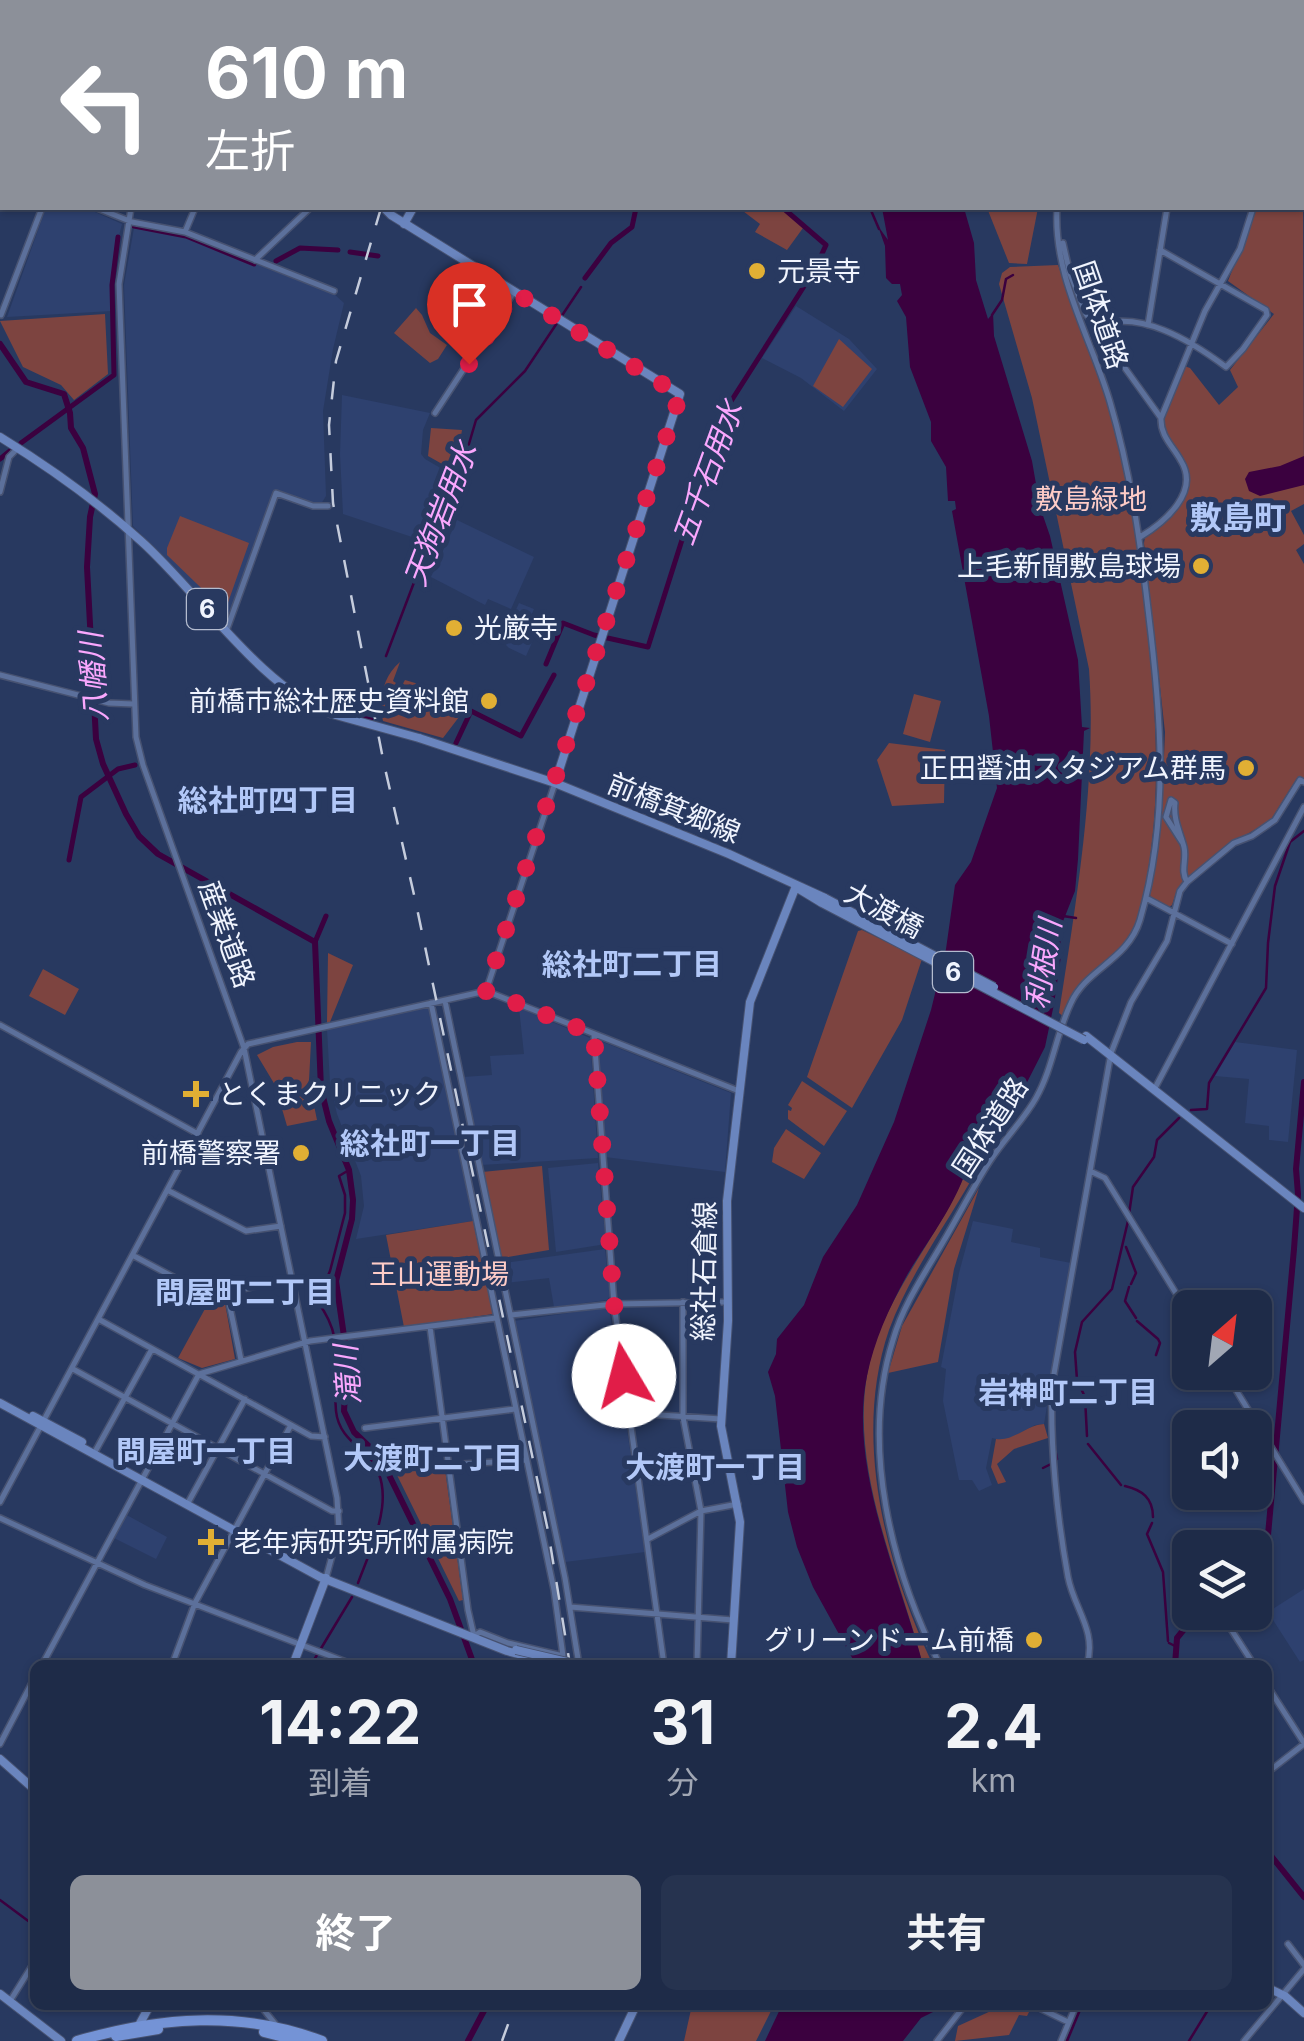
<!DOCTYPE html>
<html lang="ja">
<head>
<meta charset="utf-8">
<style>
  :root { --surface:#1e2b48; --page:#26334f; --text:#f1f3f6; --muted:#a1a7b4; --line:#3c4760; --accent:#8c9099 }
  body { margin:0; font-family:Inter,"Noto Sans JP",sans-serif; background:var(--page); color:var(--text); height:100vh; display:flex; flex-direction:column; font-size:38px; white-space:nowrap }
  * { box-sizing:border-box; margin:0 }
  p { font-size:32px; color:var(--muted) }
  .icon { flex:none; width:55px; height:55px; fill:none; stroke:currentColor; stroke-width:2; stroke-linecap:round; stroke-linejoin:round }
  .map { position:relative; flex:1; overflow:hidden }
  .panel { position:absolute; left:30px; top:1660px; width:1242px; height:350px; display:flex; flex-direction:column; background:var(--surface); border-radius:15px; box-shadow:0 2px 8px #0004,0 0 0 2px var(--line) }
  .panel>* { flex:none }
  .top-card { position:absolute; left:0px; top:0px; width:1305px; height:210px; box-shadow:0 2px 8px #0004,0 0 0 2px var(--line); background:#8c9099; color:#fff; overflow:hidden }
  .needle { width:65px; rotate:28deg }
  .tools { position:absolute; left:1172px; top:1290px; display:grid; gap:20px }
  .tools a { display:grid; place-items:center; width:100px; height:100px; border-radius:15px; background:var(--surface); box-shadow:0 2px 8px #0004,0 0 0 2px var(--line); font-size:50px }
  .pin { position:absolute; display:grid; place-items:center; width:85px; height:85px; color:#fff; margin:-102px -42px; border-radius:50% 50% 50% 0; rotate:-45deg; box-shadow:0 0 10px #0007 }
  .pin .icon { rotate:45deg }
  .me { position:absolute; width:110px; margin:-55px; rotate:352deg; stroke-linejoin:round; filter:drop-shadow(0 0 8px #0008) }
  .turn { display:flex; align-items:center; gap:35px; height:210px; padding:0 40px; font-size:45px }
  .turn .icon { width:130px; height:130px; stroke-width:2.5 }
  .turn b { display:block; font-size:70px; line-height:85px }
  .eta { display:flex; justify-content:space-evenly; align-items:center; height:170px; text-align:center }
  .eta b { font-size:60px; font-weight:700; line-height:70px }
  .button { display:flex; gap:20px; margin-top:auto; padding:20px 40px }
  .button a { flex:1; height:115px; border-radius:15px; background:var(--accent); color:#fff; font-size:40px; font-weight:700; line-height:115px; text-align:center }
  .button a+a { background:var(--page); color:var(--text) }
  .map>svg:first-child { display:block }
</style>
</head>
<body>
<div class="map">
<svg width="1304" height="2041" viewBox="0 0 1304 2041">
  <rect width="100%" height="100%" fill="#283960"/>
  <!-- built -->
  <path fill="#2e416f" d="M46,208H86L122,224L113,259L112,311L7,317Z
    M134,228L184,237L333,293L344,303L333,349L323,411L326,496L321,504H314L279,490L274,491L227,619L224,620L133,526L124,285Z
    M796,306L849,339L877,369L844,411L801,378L762,358Z
    M342,395L430,413L423,430L421,454L425,459L444,470L415,538L343,514L340,454Z
    M457,520L534,557L511,609L488,599L485,605L431,577Z
    M519,603L534,609L531,616L537,619L533,627L538,629L526,656L509,648L502,641Z
    M429,1007L473,1221L356,1239L364,1206L361,1176L337,1114L330,1084L327,1029Z
    M519,1008L590,1038L598,1158L481,1165L463,1077L492,1075L490,1056L524,1054Z
    M598,1040L731,1093L725,1172L605,1157Z
    M1235,1042L1297,1050L1288,1142L1269,1140V1126L1245,1123L1249,1079L1215,1076Z
    M598,1163L606,1244L556,1252L548,1168Z
    M973,1221L1013,1229L1011,1242L1040,1248V1257L1071,1263L1044,1424L1035,1425L1005,1441L992,1438L986,1468L992,1485L979,1491L972,1480H959L943,1401L946,1369L941,1367L959,1273Z
    M605,1249L610,1296L607,1300L554,1307L549,1278L506,1283L504,1263Z
    M609,1307L645,1552L565,1562L514,1321Z
    M123,1513L167,1537L156,1559L110,1536Z
    M1304,1589V1660L1300,1662L1268,1612Z"/>
  <!-- green -->
  <path fill="#7d4440" d="M1303,158L1304,504L1291,511L1304,535V544L1296,550L1304,564V779L1297,778L1270,821L1228,845L1177,890L1172,905L1168,908L1152,899L1148,891L1162,806L1165,732L1144,543L1145,537C1173,512 1206,494 1179,454C1173,445 1164,436 1164,426C1163,407 1178,383 1184,366L1190,368L1219,405L1238,387L1230,370L1274,314L1228,281L1257,208H1302Z
    M739,208H781L803,228L787,250L755,232L760,224Z
    M987,208H1038L1027,264L1009,263Z
    M1058,265C1076,316 1097,365 1112,417C1130,481 1138,547 1146,613C1157,716 1166,832 1133,932L1126,943L1075,993L1064,1017L1059,1013C1076,903 1097,781 1089,669L1032,398L999,284L1002,273L1010,267Z
    M416,308L422,315L430,333L447,345L438,359L430,363L394,333Z
    M105,314L108,374L74,400L61,385L23,367L0,321Z
    M839,339L872,369L843,407L813,386Z
    M431,428L462,430L456,465L451,469L428,456Z
    M180,516L249,543L225,611L167,555V548Z
    M400,662L393,681L396,683L395,688L400,689L405,680L422,685L416,700L435,709L438,704L459,717L443,738L383,721C378,700 383,676 400,662Z
    M914,694L941,701L930,742L903,734Z
    M889,743L945,750L944,803L892,806L877,760Z
    M862,930L922,959L902,1020L852,1108L807,1077L858,931Z
    M328,953L353,965L330,1022L327,1023Z
    M43,969L79,989L65,1015L29,996Z
    M297,1042H311L309,1081L317,1120L287,1126L275,1085L257,1055L273,1047Z
    M802,1081L847,1111L824,1146L788,1119V1110L791,1111L792,1108L788,1105Z
    M786,1129L821,1153L804,1179L772,1162L774,1148Z
    M976,1161L978,1167L970,1182C943,1229 908,1278 889,1330C852,1438 886,1566 933,1665H923C895,1557 833,1437 882,1325C906,1270 947,1221 969,1165Z
    M542,1166L549,1250L502,1258L482,1172Z
    M979,1188L954,1269L938,1362L888,1373L902,1326Z
    M473,1221L493,1314L404,1327L386,1235Z
    M225,1303L235,1359L202,1368L178,1358L206,1307Z
    M1044,1424L1048,1438L1014,1449L997,1464L1006,1482L998,1484L991,1467L996,1439C1013,1442 1026,1425 1044,1424Z
    M444,1468L445,1469L463,1600L459,1601L396,1473Z
    M692,2005L694,2006L774,2005L756,2041H684Z
    M1004,2005L1031,2008L1027,2016L1019,2015L1009,2035L955,2041L958,2026Z"/>
  <!-- water -->
  <path fill="#3b013f" d="M882,208H964L974,243L976,280L988,319L993,313L994,336L1032,461L1040,507L1050,536L1078,660L1082,727L1090,728L1084,731L1078,859L1075,891L1060,929L1061,956L1054,1004L1045,1047L1017,1102L1008,1101L1000,1109L1005,1113V1117L967,1149C974,1183 923,1246 906,1277C889,1308 874,1341 867,1376C848,1466 900,1579 923,1665H856L813,1587L797,1547L788,1512L775,1396L768,1372L776,1354L777,1339L804,1305L823,1257L857,1205L894,1122L931,1010L946,949L955,885L971,862L997,788L989,716L952,511L956,509L955,501H948L946,467L931,441V422L910,367L906,317L897,301L902,295L900,284H892L886,278L885,246L878,226L888,240Z
    M1304,456V485L1260,496L1249,491L1245,479L1249,472L1280,466Z
    M782,2005H947L921,2018L903,2041H765Z"/>
  <g fill="none" stroke-linecap="round" stroke-linejoin="round">
    <!-- stream -->
    <path stroke="#3b013f" stroke-width="2.5" d="M636,0L640,2
      M870,208L879,229
      M992,315L1002,300L1006,279L1013,275
      M386,656L437,522L461,471L476,420L525,371L581,287
      M359,716L372,719
      M1063,916L1076,918
      M1191,1110L1207,1109L1209,1083L1266,988L1268,943L1275,886L1290,842L1304,831
      M349,1170L339,1176L345,1195V1213L330,1271L317,1301C347,1340 332,1367 336,1411C338,1431 351,1441 365,1454C402,1487 372,1545 358,1583
      M1129,1214L1133,1187L1154,1157L1157,1140L1179,1118
      M1126,1247L1136,1273L1131,1284
      M1129,1287L1125,1301L1136,1318
      M1137,1321L1158,1339L1160,1343L1156,1355
      M1061,1346L1068,1308
      M1087,1436L1085,1397L1077,1380L1075,1352L1082,1322L1112,1289L1128,1221
      M1088,1444L1121,1485
      M1055,1448L1057,1459
      M1043,1468L1051,1464
      M1125,1486C1142,1490 1153,1498 1153,1517
      M1152,1523L1147,1534L1163,1572L1168,1641
      M1169,1643L1175,1646
      M311,1665L352,1597
      M0,1900L35,1926
      M1067,2041L1082,2005
      M1189,2041L1211,2005"/>
    <!-- canal -->
    <path stroke="#3b013f" stroke-width="5" d="M664,2L665,0
      M134,226L186,236L254,264
      M350,252L378,256
      M276,261L300,248L338,250
      M585,278L611,243L632,227L636,208
      M21,443L114,375L112,285L118,237
      M0,459L11,450
      M546,664L563,623L594,635L648,647L721,417L815,269L826,245L783,208
      M456,743L471,711L521,736L554,675
      M69,860L81,797L118,769L135,765
      M315,942L326,916"/>
    <!-- river -->
    <path stroke="#3b013f" stroke-width="6" d="M0,344L26,382L64,394L70,413L71,428L83,448L95,494L90,517L87,567L96,739L103,764L126,814L139,836L158,854L315,942L321,1089L329,1121L349,1170L353,1200L352,1219L336,1281L347,1357L344,1411L354,1432L377,1454L388,1473L450,1599L474,1665
      M1255,1574L1264,1561L1267,1546L1294,1249L1298,1194L1296,1169L1304,1082
      M1175,1665L1177,1638L1198,1612
      M1268,1852L1304,1897
      M468,2041L487,2005"/>
    <defs>
      <path id="minor" d="M48,2L49,0
        M291,2L292,0
        M1087,2L1088,0
        M0,25L2,26
        M0,132L2,125
        M1302,154H1304
        M0,164L2,165
        M97,208L132,222L185,232L334,291
        M131,208L119,284L136,737L143,765L244,1048L337,1498L339,1530L326,1578
        M185,232L195,208
        M1063,243L1070,274L1086,314L1161,418
        M255,260L310,208
        M1,315L42,208
        M1148,325L1167,208
        M1094,327C1139,308 1191,341 1226,367L1243,349L1267,315L1266,310L1160,250
        M435,413L514,292
        M0,492L9,457L17,449
        M1140,537C1165,522 1200,492 1181,461C1173,446 1160,436 1161,418L1205,311L1240,249L1253,208
        M227,629L276,493L313,506H328
        M0,675L109,703L133,704
        M1182,842L1166,817L1171,800L1175,803C1173,819 1180,832 1184,847C1187,860 1180,870 1187,882
        M1146,898L1232,944
        M486,991L555,783
        M445,1001L565,1578L578,1659
        M0,1025L198,1134
        M594,1035L614,1304L664,1665
        M1155,1088L1304,807
        M1090,1171L1105,1178L1190,1316
        M169,1191L246,1231L281,1226
        M134,1256L209,1296L291,1279
        M227,1293L241,1360
        M683,1302V1417L701,1511L697,1665
        M511,1315L614,1304L727,1302
        M100,1320L311,1436L325,1437
        M430,1327L468,1610L474,1636L480,1632L508,1643L563,1656L554,1590L431,1003
        M73,1369L332,1511H339
        M1225,1372L1304,1501
        M629,1413L721,1419
        M365,1428L515,1409
        M96,1450L152,1349
        M400,1468L526,1460
        M189,1501L245,1399
        M0,1502L241,1052L248,1044L486,991L739,1091
        M0,1518L145,1585L354,1665
        M648,1539L701,1511L738,1504
        M570,1607L733,1620
        M1220,1612L1254,1665
        M42,1665L199,1374L310,1341L496,1318
        M172,1665L195,1603L291,1425
        M940,1665C891,1569 860,1445 893,1340C903,1305 925,1273 943,1242C959,1215 973,1187 990,1161C1004,1139 1023,1121 1036,1098C1053,1068 1056,1034 1071,1003C1086,969 1128,960 1140,920C1170,817 1161,714 1148,609C1140,539 1130,470 1110,402C1091,337 1053,277 1057,208
        M1087,1665C1097,1630 1074,1609 1068,1577C1057,1517 1050,1446 1052,1385L1111,1053L1131,1002L1167,941L1180,891L1187,882L1234,843L1252,836L1275,820L1300,780L1304,782
        M1268,1687L1304,1743
        M0,1744L35,1677
        M1268,1772L1304,1744
        M1288,1944L1304,1965
        M10,2001L35,1961
        M260,2005L276,2025
        M1033,2005L1068,2022
        M937,2041L965,2005
        M1061,2041L1076,2005
        M1244,2041L1304,1969"/>
      <path id="major" d="M157,0L159,2
        M176,2L177,0
        M384,208L391,215L680,394L555,783
        M404,224L413,208
        M0,437C49,467 99,503 141,541C198,592 262,689 332,714
        M419,738L555,783L729,854L825,898
        M799,889L822,903
        M1086,1036L1304,1208
        M0,1403L320,1577L507,1651L561,1665
        M33,1416L82,1442
        M293,1665L326,1578
        M731,1665L740,1522L721,1426L728,1321L727,1201L750,1002L796,886
        M0,1759L35,1790
        M1268,1988L1285,1996L1304,2013
        M0,1994L61,2041
        M138,2027L150,2005
        M619,2041L636,2005"/>
      <path id="highway" d="M264,2032L300,2041
        M116,2036L158,2029
        M77,2041C159,2017 241,2010 322,2041"/>
    </defs>
    <!-- minor casing -->
    <use href="#minor" stroke="#475271" stroke-width="8"/>
    <!-- major casing -->
    <use href="#major" stroke="#475271" stroke-width="10"/>
    <!-- highway casing -->
    <use href="#highway" stroke="#475271" stroke-width="12"/>
    <!-- minor -->
    <use href="#minor" stroke="#5c709b" stroke-width="5"/>
    <!-- major -->
    <use href="#major" stroke="#6a85be" stroke-width="8"/>
    <!-- highway -->
    <use href="#highway" stroke="#7493d6" stroke-width="10"/>
    <!-- rail -->
    <path stroke="#c5ccdc" stroke-width="2.5" stroke-dasharray="18 18" stroke-linecap="butt" d="M444,2L445,0
      M381,208L336,361L329,425L333,503L384,764L415,899L548,1531L570,1665
      M502,2041L515,2005"/>
    <defs>
      <path id="major-bridge" d="M332,714L419,738
        M825,898L994,987
        M822,903L1084,1040
        M516,1650L580,1665"/>
    </defs>
    <!-- major-bridge casing -->
    <use href="#major-bridge" stroke="#475271" stroke-width="10" stroke-linecap="butt"/>
    <!-- major-bridge -->
    <use href="#major-bridge" stroke="#6a85be" stroke-width="8"/>
  </g>
  <g fill="none" stroke-linecap="round" stroke-linejoin="round">
    <!-- route -->
    <path stroke="#e11d48" stroke-width="18" stroke-dasharray="0 32.4" d="M469,364L514,292L680,395L486,991L594,1034L614,1304L624,1376"/>
  </g>
  <!-- markers -->
  <g fill="#e1af34" stroke="#283960" stroke-width="4">
    <circle cx="757" cy="271" r="10"/>
    <circle cx="1201" cy="566" r="10"/>
    <circle cx="454" cy="628" r="10"/>
    <circle cx="489" cy="701" r="10"/>
    <circle cx="1246" cy="768" r="10"/>
    <path d="M191 1079h10v10h10v10h-10v10h-10v-10h-10v-10h10z"/>
    <circle cx="301" cy="1153" r="10"/>
    <path d="M206 1527h10v10h10v10h-10v10h-10v-10h-10v-10h10z"/>
    <circle cx="1034" cy="1640" r="10"/>
  </g>
  <g text-anchor="middle" dominant-baseline="central" stroke-width="10" stroke-linejoin="round" paint-order="stroke">
    <!-- shield labels -->
    <g fill="#283960" stroke="#b4bccf" stroke-width="2.5">
      <rect x="187" y="589" width="40" height="40" rx="8"/>
      <rect x="933" y="952" width="40" height="40" rx="8"/>
    </g>
    <g font-size="25" font-weight="bold" fill="#f0f4fe">
      <text x="207" y="609">6</text>
      <text x="953" y="972">6</text>
    </g>
    <!-- poi labels -->
    <g font-size="28" fill="#f0f4fe" stroke="#283960" text-anchor="end">
      <text x="777" y="271" text-anchor="start">元景寺</text>
      <text x="1181" y="566">上毛新聞敷島球場</text>
      <text x="474" y="628" text-anchor="start">光厳寺</text>
      <text x="469" y="701">前橋市総社歴史資料館</text>
      <text x="1226" y="768">正田醤油スタジアム群馬</text>
      <text x="218" y="1094" text-anchor="start">とくまクリニック</text>
      <text x="281" y="1153">前橋警察署</text>
      <text x="234" y="1542" text-anchor="start">老年病研究所附属病院</text>
      <text x="1014" y="1640">グリーンドーム前橋</text>
    </g>
    <!-- street labels -->
    <g font-size="28" fill="#f0f4fe" stroke="#283960">
      <text transform="translate(1101 315) rotate(71)">国体道路</text>
      <text transform="translate(674 808) rotate(22)">前橋箕郷線</text>
      <text transform="translate(884 910) rotate(28)">大渡橋</text>
      <text transform="translate(227 934) rotate(70)">産業道路</text>
      <text transform="translate(990 1127) rotate(-57)">国体道路</text>
      <text transform="translate(704 1271) rotate(-89)">総社石倉線</text>
    </g>
    <!-- park labels -->
    <g font-size="28" fill="#feccc7" stroke="#283960">
      <text x="1091" y="499">敷島緑地</text>
      <text x="439" y="1274">王山運動場</text>
    </g>
    <!-- water labels -->
    <g font-size="30" font-style="italic" fill="#f9a7fd" stroke="#283960">
      <text transform="translate(707 473) rotate(-70)">五千石用水</text>
      <text transform="translate(440 514) rotate(-69)">天狗岩用水</text>
      <text transform="translate(93 677) rotate(-94)">八幡川</text>
      <text transform="translate(1043 964) rotate(-81)">利根川</text>
      <text transform="translate(347 1375) rotate(-94)">滝川</text>
    </g>
    <!-- neighbourhood labels -->
    <g font-size="30" font-weight="bold" fill="#b2c8f8" stroke="#283960">
      <text x="268" y="800">総社町四丁目</text>
      <text x="632" y="964">総社町二丁目</text>
      <text x="430" y="1143">総社町一丁目</text>
      <text x="245" y="1292">問屋町二丁目</text>
      <text x="1068" y="1392">岩神町二丁目</text>
      <text x="206" y="1451">問屋町一丁目</text>
      <text x="433" y="1458">大渡町二丁目</text>
      <text x="715" y="1467">大渡町一丁目</text>
    </g>
    <!-- quarter labels -->
    <g font-size="32" font-weight="bold" fill="#b2c8f8" stroke="#283960">
      <text x="1238" y="517">敷島町</text>
    </g>
  </g>
</svg>
<div class="tools">
<a><svg class="needle" viewBox="-14 -14 28 28"><path d="M0-13l5 13h-10z" fill="#e53935"/><path d="M0 13l5-13h-10z" fill="#a1a7b4"/></svg></a>
<a><svg class="icon" aria-label="sound" viewBox="0 0 24 24"><path d="M4 9h4l5-4v14l-5-4H4zM17 9q2 3 0 6"/></svg></a>
<a><svg class="icon" aria-label="layers" viewBox="0 0 24 24"><path d="M12 4l9 5-9 5-9-5zM3 14l9 5 9-5"/></svg></a>
</div>
<div class="pin" style="left:469px;top:364px;background:#d93025"><svg class="icon" aria-label="arrive" viewBox="0 0 24 24"><path d="M6 21V4h12l-3 4 3 4H6"/></svg></div>
<svg class="me" style="left:624px;top:1376px" viewBox="-20 -20 40 40"><circle r="19" fill="#fff"/><path d="M0-13L10 11 0 6-10 11z" fill="#e11d48"/></svg>
<div class="top-card">
<div class="turn"><svg class="icon" aria-label="left" viewBox="0 0 24 24"><path d="M17 20v-9H6M10 6l-5 5 5 5"/></svg><div><b>610 m</b>左折</div></div>
</div>
<section class="panel">
<div class="eta">
<div><b>14:22</b><p>到着</p></div>
<div><b>31</b><p>分</p></div>
<div><b>2.4</b><p>km</p></div>
</div>
<div class="button"><a>終了</a><a>共有</a></div>
</section>
</div>
</body>
</html>
